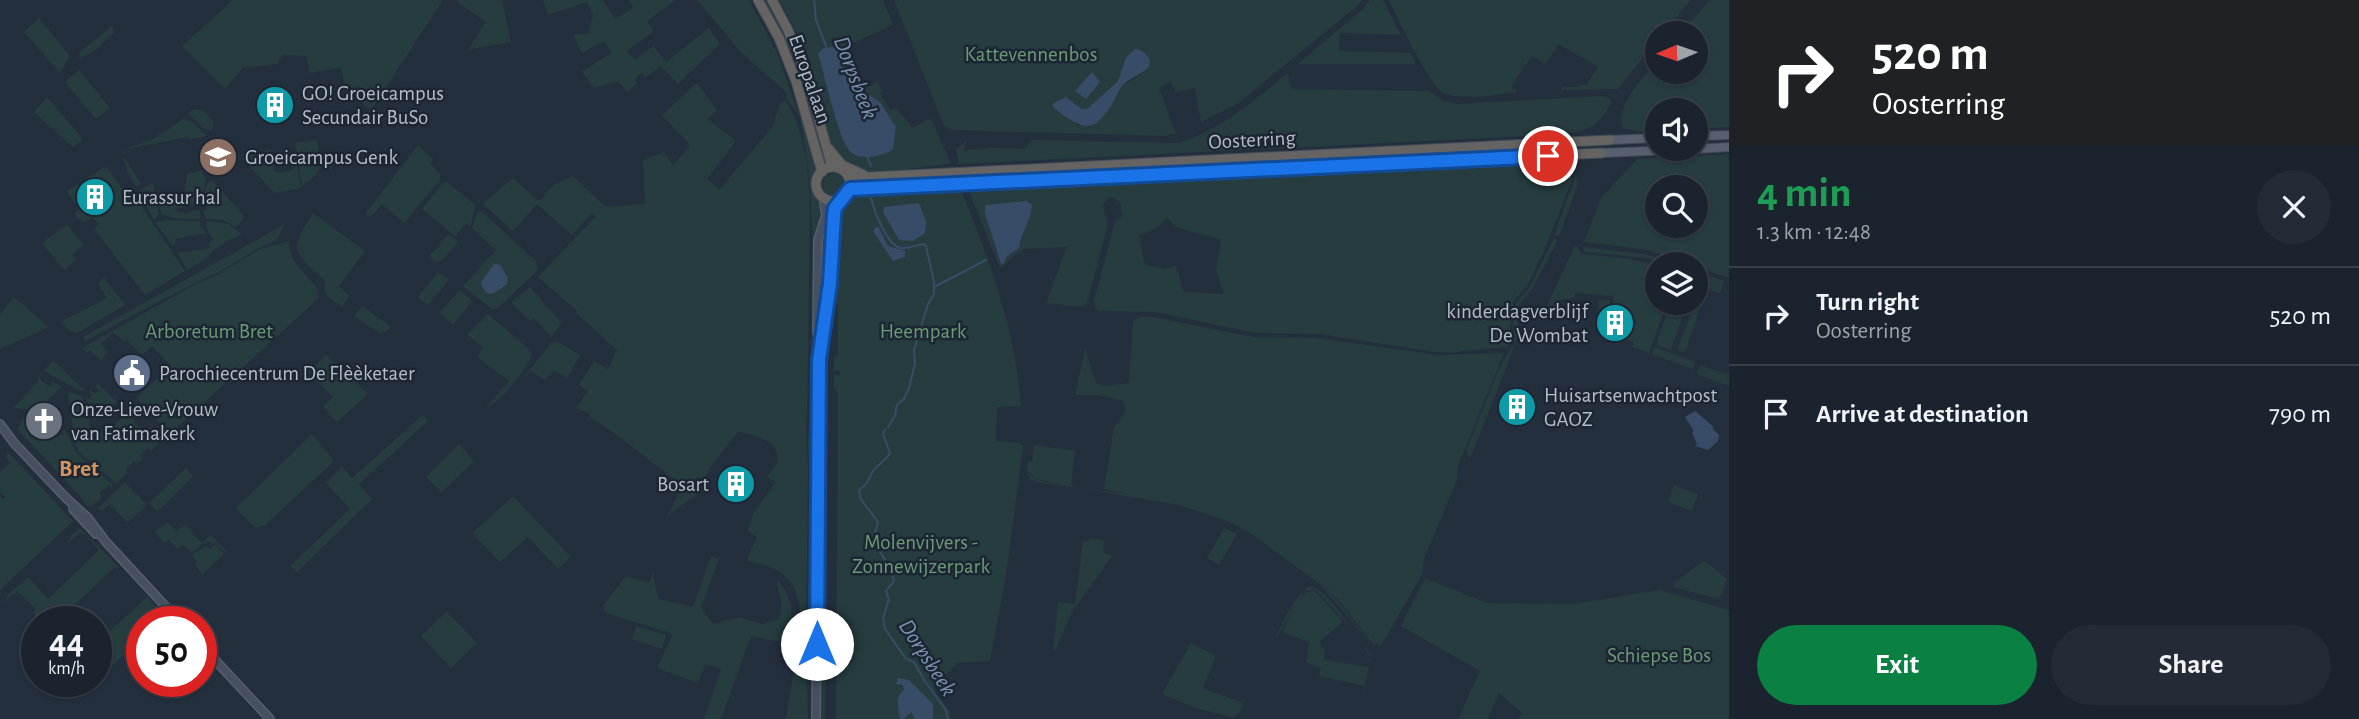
<!DOCTYPE html>
<html lang="en">
<head>
<meta charset="utf-8">
<style>
  :root { --surface:#1b232e; --page:#242b36; --text:#f1f3f6; --muted:#a0a4aa; --line:#39404a; --accent:#0b8043 }
  body { margin:0; font-family:"Alegreya Sans",sans-serif; background:var(--page); color:var(--text); height:100vh; display:flex; flex-direction:column; font-size:26px; white-space:nowrap }
  * { box-sizing:border-box; margin:0 }
  p { font-size:23px; color:var(--muted) }
  .icon { flex:none; width:38px; height:38px; fill:none; stroke:currentColor; stroke-width:2; stroke-linecap:round; stroke-linejoin:round }
  .map { position:relative; flex:1; overflow:hidden }
  .panel { display:flex; flex-direction:column; background:var(--surface); width:630px }
  .panel>* { flex:none }
  .banner { background:#202124; color:#fff; overflow:hidden }
  .needle { width:46px; rotate:268deg }
  .buttons { position:absolute; left:1645px; top:21px; display:grid; gap:14px }
  .buttons a { display:grid; place-items:center; width:63px; height:63px; border-radius:50%; background:var(--surface); box-shadow:0 2px 5px #0004,0 0 0 2px var(--line); font-size:35px }
  .speed { position:absolute; left:21px; top:606px; display:flex; gap:14px; font-size:35px; font-weight:700; text-align:center }
  .speed>* { display:grid; place-content:center; width:91px; height:91px; border-radius:50%; background:var(--surface); box-shadow:0 2px 5px #0004,0 0 0 2px var(--line); line-height:1 }
  .speed small { font-size:18px; font-weight:400 }
  .speed .limit { border:10px solid #d22; background:#fff; color:#111 }
  .pin { position:absolute; display:grid; place-items:center; width:60px; height:60px; color:#fff; margin:-30px; border:4px solid #fff; border-radius:50%; box-shadow:0 2px 7px #0007 }
  .me { position:absolute; width:77px; margin:-38px; rotate:0deg; stroke-linejoin:round; filter:drop-shadow(0 0 5px #0008) }
  .turn { display:flex; align-items:center; gap:24px; height:147px; padding:0 28px; font-size:32px }
  .turn .icon { width:91px; height:91px; stroke-width:2.5 }
  .turn b { display:block; font-size:49px; line-height:60px }
  .round { display:grid; place-items:center; flex:none; width:74px; height:74px; border-radius:37px; background:var(--page) }
  .head { display:flex; align-items:center; justify-content:space-between; height:119px; padding:0 28px }
  h1 { font-size:42px; font-weight:600; line-height:52px; color:#1e9e55 }
  .action { display:flex; gap:14px; margin-top:auto; padding:14px 28px }
  .action a { flex:1; height:80px; border-radius:42px; background:var(--accent); color:#fff; font-size:28px; font-weight:600; line-height:80px; text-align:center }
  .action a+a { background:var(--page); color:var(--text) }
  ul { padding:0; list-style:none }
  li { display:flex; align-items:center; gap:21px; height:98px; padding:0 28px; border-top:2px solid var(--line) }
  li div { flex:1 }
  li b { display:block; font-size:26px }
  li em { font-style:normal }
  main { display:flex; flex:1; min-height:0 }
  .map>svg:first-child { display:block }
</style>
</head>
<body>
<main>
<div class="map">
<svg width="1729" height="719" viewBox="0 0 1729 719">
  <rect width="100%" height="100%" fill="#242f3e"/>
  <!-- green -->
  <path fill="#263c3f" fill-rule="evenodd" d="M233,0H443L371,110L362,103L369,93L358,86L348,101L341,68L310,73L306,56L282,55L277,64L243,68L225,89L182,46Z
    M459,0H502L511,42L468,50L486,22L457,2Z
    M543,0H603L615,19L633,8L629,0H676L647,21L654,31L627,51L635,60L653,46L666,62L709,28L720,44L678,84L661,66L646,77L641,73L635,79L637,84L627,92L618,81L593,88L582,71L612,53L604,41L582,53L573,35L589,33L593,14L587,2L548,15Z
    M697,0H749L777,53L800,117L787,99V93L740,51Z
    M762,0H767L789,42L802,74L827,164L823,165Z
    M779,0H883L893,25L847,46L861,80L870,86L877,82L883,91L880,94L891,111L896,107L912,128L931,118L951,164C927,165 873,178 853,168C842,162 836,153 831,143L799,42L800,38ZM832,47L858,81L862,90L880,102L896,127L893,149Z
    M894,0H1362L1356,7L1237,104L1201,122L1195,88L1176,92L1170,82L1159,88L1176,134L1163,136L952,130L944,126ZM1135,50H1141L1147,54L1143,73L1122,86L1114,102L1078,126L1066,97L1082,109H1087L1118,81L1126,57Z
    M1370,0H1383L1401,35L1340,33L1339,51L1411,53L1416,64H1298L1363,9Z
    M1389,0H1691L1663,33H1657V40L1618,89L1561,90L1562,87H1577L1581,84L1586,86L1598,67L1559,44L1545,64L1533,56L1531,57L1513,83L1512,89H1517L1515,93C1497,94 1461,101 1444,93C1431,88 1397,17 1389,0Z
    M1710,0H1729V127L1696,129V110H1657V131L1643,132L1623,128C1614,107 1645,76 1657,61V72H1696V33H1680Z
    M39,18L70,56L60,73L24,32Z
    M112,26L115,31C105,42 93,55 79,58L80,52Z
    M79,70L110,108L96,119L65,82Z
    M1287,73L1292,89L1430,91L1443,101L1457,104L1602,96L1609,98L1611,103C1599,126 1592,129 1567,134L959,164L956,149L967,141L964,150L991,148L1025,149L1031,140L1180,143C1221,128 1254,102 1287,73Z
    M697,83L717,110L708,119L736,141L707,179L719,190L773,126L780,103L786,101C816,148 809,219 809,274C808,330 808,385 806,441L808,468L806,650L798,653C801,626 806,588 778,571C769,565 757,564 746,561L757,537L748,531L753,514L776,482L767,477C770,472 775,467 777,463C784,443 752,433 738,432L709,469L696,495L667,516L683,486L613,432L589,417L590,414L576,408L588,391L579,385L594,361L608,369L617,350L576,313L577,311L538,277L596,216L592,213L572,235L537,204L513,231L483,204L513,178L539,201L554,185L573,176L606,207L645,204L643,160L664,152L673,166L690,145L662,115Z
    M47,97L83,139L73,147L34,112Z
    M194,109L204,111L214,122L212,130L204,129L188,113Z
    M802,118L816,166L812,185L813,193L824,210L814,274L813,370L811,381C811,295 819,205 800,121Z
    M183,119L193,122L207,136L189,139L188,137L127,149L124,157L141,184L136,187C129,175 123,166 124,152L130,147L152,140Z
    M317,140L321,163L323,164L315,176L302,186L295,143Z
    M418,145L433,159L430,164L440,174V180L404,223L382,204L371,217L365,214Z
    M1552,146L1553,149L1510,154L858,186V182Z
    M271,149L275,173L293,170L290,154H295L301,188L275,193L241,158Z
    M1729,154V278L1696,267V264H1689L1648,250L1584,242L1601,198L1637,159ZM1657,187H1696V226H1657Z
    M1560,162L1573,169L1572,180L1544,251L1528,284L1513,302L1508,347L1453,352H1435L1319,334L1254,333L1156,312L1099,311L1095,308L1094,301L1115,222L1123,215L1120,203L1113,197H1109L1103,205L1108,224L1087,303L1081,307L1046,303L1067,247L1023,249L1000,268L969,191ZM985,214L1025,226L1019,248L1007,256L997,254ZM1167,217L1175,227L1221,240L1216,270L1224,294L1184,292L1176,265L1166,269L1145,265L1139,235C1149,232 1162,227 1167,217Z
    M106,166L127,195L133,199L136,198L185,271L145,295L95,230L94,228L99,225L93,217L83,223L74,214L79,210L67,191Z
    M201,170L206,179L202,196L197,203L174,210L186,214L195,210H200V219H177L163,215L158,206L184,201L187,174Z
    M1575,172L1578,184L1559,236L1554,235L1574,181Z
    M823 185a12 12 0 1 1 24 0a12 12 0 1 1-24 0Z
    M212,180L243,215V220L236,227L223,220L206,219L203,210H206C207,199 200,186 212,180Z
    M447,182L475,205L471,226L466,224L456,235L460,240L422,209L443,183Z
    M153,183L159,214L154,221L139,191Z
    M962,192C990,262 1016,331 1021,406L997,407L996,441L1020,443L1023,447L1006,575L990,661L957,663L935,686V692L950,711L951,719H836L838,425V392L834,388V374L839,376L841,373L837,370L834,372V358L838,354V304H835L831,288L837,214L839,208L862,193Z
    M830,207L827,280L823,304L821,241Z
    M481,211L536,261L538,270L498,308L493,310L463,286L496,250L472,228L476,215Z
    M313,213L365,251L339,286L349,296L342,307C331,299 322,295 325,281C294,251 287,252 313,213Z
    M169,220L200,221L201,227L207,233L175,239L176,244L172,245L155,222Z
    M207,221L228,224L242,234C230,240 214,247 207,258L187,270L177,253L210,248L209,243L213,240L206,227Z
    M67,224L84,245L72,254L76,260L64,270L42,243Z
    M285,224L276,241C253,248 236,264 215,274C171,294 128,318 86,341L83,337Z
    M449,234L458,242L443,260L434,262L430,255Z
    M1554,238L1558,240L1532,289L1516,309L1518,334L1515,343H1513L1514,308L1520,298L1529,288Z
    M289,241C288,270 323,281 318,299L172,432L162,431L158,426L160,423L136,398L171,366L152,346L142,355L127,340L124,342L113,332L101,344L108,352L101,361L90,350L87,353L82,348L194,285L215,276L260,249Z
    M1575,246L1578,247L1581,254L1630,259L1657,265V303H1667L1649,353L1632,347L1634,342L1618,337L1624,320L1639,324L1631,316L1614,311L1613,296L1575,293L1574,298L1559,300L1555,305L1554,319L1551,321L1544,317L1543,314Z
    M1582,247L1645,254L1675,264H1666L1647,258L1586,252Z
    M438,272L449,280L428,305L418,297Z
    M1703,274L1724,281L1720,293L1707,289L1703,300L1696,297Z
    M104,278L125,305L77,333L71,331L60,322L107,298L98,284Z
    M530,287L562,323L551,337L534,318L530,321L511,302Z
    M460,290L472,301L453,325L439,313Z
    M14,297L49,327L0,349V314Z
    M1598,300H1610L1609,319L1604,335L1600,334Z
    M1696,301L1702,303L1685,352L1677,350Z
    M1670,303H1687L1671,350L1658,346L1657,342Z
    M362,306L391,327L381,334L354,316Z
    M488,314L528,348L532,354C528,368 499,404 486,407L509,381L477,357L483,347L467,335Z
    M1139,317H1153L1253,337L1316,338L1438,355L1504,353L1458,466L1457,480L1424,559L1422,575L1380,647L1377,644L1374,645L1339,601L1318,580L1339,603L1375,649L1321,585L1249,532L1230,522L1180,505L1084,489L1128,494L1104,489L1114,427L1126,412L1123,401L1098,395H1075L1085,349L1096,383L1102,386L1129,383L1133,321Z
    M558,342L580,355L567,378L554,370L545,380L531,371L523,378L551,343Z
    M1512,346L1514,347L1470,459L1466,451L1498,371Z
    M1657,348L1695,362L1693,369L1653,355V349Z
    M326,355L368,394L337,422L323,407L333,397L308,373Z
    M53,360L81,387L86,388L82,391L78,390L44,371Z
    M1701,365L1729,375V386L1699,375L1697,371Z
    M40,375L41,381L51,387L52,381L61,387C45,404 38,412 13,408L37,382Z
    M825,376H827L825,719H820L822,402L825,392Z
    M98,383L117,402L94,421L85,395L89,399L92,396L89,392L91,390L95,394L98,391L95,386Z
    M70,392L82,397L90,423V428L86,433L79,434L73,428L68,395Z
    M811,397L815,402L813,404L812,657L809,651L810,489L808,445Z
    M128,412L134,422L151,436L155,433L158,445L151,451L148,448L140,455L143,459L137,464L134,461L125,470L128,473L116,483L79,452L73,438L75,436L83,438L99,430L106,433Z
    M423,415L428,421L359,484L372,499L297,572L290,566L350,509L326,483L342,467L352,478Z
    M25,416L26,428L63,435V430H65L76,453L112,484V488L109,485L99,493L102,497L92,506H87L77,493L17,429Z
    M312,434L332,458L333,462L265,525L255,528L236,508Z
    M459,444L474,461L441,493L426,477Z
    M1034,445L1075,451L1071,485L1078,488L1037,482L1030,479L1027,472L1035,480L1062,484L1035,479L1027,470L1028,462H1032Z
    M8,452L73,521L0,590V496L3,499L6,497L0,492V472L10,463L5,456Z
    M186,468L193,476L157,512L149,503Z
    M125,482L147,505L127,523L110,504L101,511L98,508Z
    M1674,485L1698,494L1692,511L1668,502Z
    M513,496L571,557L558,569L528,537L500,562L472,533Z
    M167,522L176,532L185,524L202,543L211,535L227,552L225,553L215,543L212,544L209,541L201,544L192,553L183,545L177,549L169,540L164,543L155,532Z
    M80,528L119,567L117,569L115,567L61,618L63,621H41L33,613L36,609L17,591L0,606L7,599L6,597L28,577L48,599L99,550L86,535L80,533L67,544L70,537Z
    M1224,528L1237,534L1219,565L1207,558Z
    M1089,538L1104,540L1103,552L1112,556L1072,612L1055,651H1053L1058,602L1075,604L1083,541H1088Z
    M215,544L224,554L202,575L195,563L197,561L192,555L206,546L210,549Z
    M711,556L719,559L701,608L713,624L738,617L763,624L779,619C785,599 778,598 777,580C795,598 792,619 791,644L751,636L721,719H704L721,669L705,664L698,683L657,668L673,634L606,613L603,606L626,576L649,582L653,573L658,599L693,607Z
    M1705,561L1727,579L1723,593L1718,599L1674,587L1675,582C1687,575 1693,566 1705,561Z
    M1425,578L1487,603L1575,604L1659,590L1729,610V719H1519L1522,713L1499,693L1488,719H1458L1480,671L1401,626Z
    M1310,586C1327,591 1340,614 1351,628L1316,590L1304,591L1300,599L1306,592L1315,591L1343,622L1319,642L1325,651L1324,660L1369,667L1370,654L1356,634L1371,658L1361,701L1364,686L1319,676L1321,668L1306,662L1309,642L1282,632L1295,606L1275,640C1281,625 1296,593 1310,586Z
    M147,597L165,616L160,621H142V639L103,674L96,668V644Z
    M447,611L477,643L451,668L421,636Z
    M636,626L666,635L662,649L632,639Z
    M1191,643L1216,656L1203,688L1243,703L1240,713L1233,717L1195,708L1162,694Z
    M806,655L808,719H786L796,657Z"/>
  <!-- water -->
  <path fill="#394c67" d="M832,47L841,48L862,90L880,102L896,127L893,150C881,156 859,163 848,149C838,136 824,73 818,53L824,48Z
    M1135,49C1143,50 1146,53 1150,60L1149,67C1141,75 1129,78 1122,86C1119,90 1117,96 1114,101C1093,136 1083,130 1054,108L1052,104L1066,97L1082,109H1087L1118,81L1126,57Z
    M1092,72L1100,82L1086,99L1075,91Z
    M1026,201L1032,205C1031,220 1021,233 1019,248L1007,256L1004,263L1001,264L985,214V205Z
    M919,203L926,221L925,233L913,241L899,240L883,212L884,207Z
    M876,227L879,228L888,246L905,251V257L893,261L873,231Z
    M494,264L500,265L508,278L507,284L494,293L488,294L482,287L481,282Z
    M1695,411L1714,427L1712,428L1719,435L1718,441L1708,450L1695,446L1697,444L1692,432L1694,431L1685,417Z
    M898,678L909,680L933,704V719H915L911,712L904,719H900C899,710 894,697 904,690L903,685L896,684Z"/>
  <g fill="none" stroke-linecap="round" stroke-linejoin="round">
    <!-- stream -->
    <path stroke="#394c67" stroke-width="2" d="M814,0L816,20L827,49
      M867,156L871,166
      M871,198C874,210 887,246 901,248C907,249 918,245 924,244L926,246L934,282V294L928,304L914,350L915,363L909,388L904,399L897,405L895,416L888,427
      M934,287L986,260
      M885,430L883,434L890,453C886,461 878,464 873,471C867,481 870,482 859,490L860,498L878,522C867,552 890,554 894,581L886,591L889,599L883,618L885,629L906,659L914,662L924,680L946,710L948,719"/>
    <defs>
      <path id="secondary" d="M817,333L818,240L826,215L823,198
        M0,424L14,443L66,498L88,518L106,542L179,621
        M73,509L96,534
        M201,645L270,719
        M816,719L819,360L829,283L834,215L840,200"/>
      <path id="primary" d="M1696,136L1729,135
        M1610,140L1657,138
        M1696,149L1729,147
        M1602,153L1694,149"/>
      <path id="trunk" d="M758,0L779,38L796,81L822,172
        M772,0L788,30L806,74L832,167
        M829,149L842,165L864,175
        M816 184a17 17 0 1 1 34 0a17 17 0 1 1-34 0Z
        M849,178L1610,140
        M850,189L1602,153"/>
    </defs>
    <!-- secondary casing -->
    <use href="#secondary" stroke="#565f6c" stroke-width="10"/>
    <!-- primary casing -->
    <use href="#primary" stroke="#414a57" stroke-width="10"/>
    <!-- trunk casing -->
    <use href="#trunk" stroke="#434c59" stroke-width="11"/>
    <!-- secondary -->
    <use href="#secondary" stroke="#465061" stroke-width="7"/>
    <!-- primary -->
    <use href="#primary" stroke="#56606e" stroke-width="8"/>
    <!-- trunk -->
    <use href="#trunk" stroke="#656462" stroke-width="9"/>
  </g>
  <g fill="none" stroke-linecap="round" stroke-linejoin="round">
    <defs>
      <path id="route" d="M817,644L819,360L830,283L834,215L835,208L850,189L1548,156"/>
    </defs>
    <!-- route casing -->
    <use href="#route" stroke="#114b97" stroke-width="18"/>
    <!-- route -->
    <use href="#route" stroke="#1a73e8" stroke-width="12"/>
  </g>
  <!-- icons -->
  <defs>
    <symbol id="building-disc" viewBox="-11 -11 22 22"><circle r="9.5" fill="#0f9aa8" stroke="#1d2633"/><path d="M-4-6H4V6H1V3H-1V6H-4ZM-2.5-4.3h1.7v1.8h-1.7ZM.8-4.3h1.7v1.8H.8ZM-2.5-1h1.7V.8h-1.7ZM.8-1h1.7V.8H.8Z" fill="#fff"/></symbol>
    <symbol id="school-disc" viewBox="-11 -11 22 22"><circle r="9.5" fill="#8d6e63" stroke="#1d2633"/><path d="M0-5L7-2L0 1L-7-2ZM-4 1L0 2.5L4 1V4Q0 6-4 4Z" fill="#fff"/></symbol>
    <symbol id="civic-disc" viewBox="-11 -11 22 22"><circle r="9.5" fill="#5c6f8a" stroke="#1d2633"/><path d="M-.6-6.5H3V-4.5H.6V-3L4-1V1h2V6H-6V1h2V-1L-.6-3ZM-1.2 2.5V6h2.4V2.5Z" fill="#fff"/></symbol>
    <symbol id="church-disc" viewBox="-11 -11 22 22"><circle r="9.5" fill="#6b7280" stroke="#1d2633"/><path d="M-1.2-6h2.4v3.5h3.3v2.4h-3.3V6h-2.4V-.1h-3.3v-2.4h3.3Z" fill="#fff"/></symbol>
  </defs>
  <g fill-rule="evenodd">
    <use href="#building-disc" x="253" y="83" width="44" height="44"/>
    <use href="#school-disc" x="196" y="135" width="44" height="44"/>
    <use href="#building-disc" x="73" y="175" width="44" height="44"/>
    <use href="#building-disc" x="1593" y="301" width="44" height="44"/>
    <use href="#civic-disc" x="110" y="351" width="44" height="44"/>
    <use href="#building-disc" x="1495" y="385" width="44" height="44"/>
    <use href="#church-disc" x="22" y="399" width="44" height="44"/>
    <use href="#building-disc" x="714" y="462" width="44" height="44"/>
  </g>
  <g text-anchor="middle" dominant-baseline="central" stroke-width="5" stroke-linejoin="round" paint-order="stroke">
    <!-- park labels -->
    <g font-size="21" fill="#6b9a76" stroke="#1d2633">
      <text x="1031" y="54">Kattevennenbos</text>
      <text x="209" y="331">Arboretum Bret</text>
      <text x="923" y="331">Heempark</text>
      <text x="921" y="542">Molenvijvers -<tspan x="921" dy="24">Zonnewijzerpark</tspan></text>
      <text x="1659" y="655">Schiepse Bos</text>
    </g>
    <!-- street labels -->
    <g font-size="21" fill="#b4bcc9" stroke="#1d2633">
      <text transform="translate(810 79) rotate(71)">Europalaan</text>
      <text transform="translate(1252 140) rotate(-3)">Oosterring</text>
    </g>
    <!-- poi labels -->
    <g font-size="21" fill="#b4bcc9" stroke="#1d2633" text-anchor="start">
      <text x="302" y="93">GO! Groeicampus<tspan x="302" dy="24">Secundair BuSo</tspan></text>
      <text x="245" y="157">Groeicampus Genk</text>
      <text x="122" y="197">Eurassur hal</text>
      <text x="1588" y="311" text-anchor="end">kinderdagverblijf<tspan x="1588" dy="24">De Wombat</tspan></text>
      <text x="159" y="373">Parochiecentrum De Flèèketaer</text>
      <text x="1544" y="395">Huisartsenwachtpost<tspan x="1544" dy="24">GAOZ</tspan></text>
      <text x="71" y="409">Onze-Lieve-Vrouw<tspan x="71" dy="24">van Fatimakerk</tspan></text>
      <text x="709" y="484" text-anchor="end">Bosart</text>
    </g>
    <!-- water labels -->
    <g font-size="23" font-style="italic" fill="#7c92b1" stroke="#1d2633">
      <text transform="translate(855 78) rotate(69)">Dorpsbeek</text>
      <text transform="translate(927 658) rotate(57)">Dorpsbeek</text>
    </g>
    <!-- neighbourhood labels -->
    <g font-size="23" font-weight="bold" fill="#d59563" stroke="#1d2633">
      <text x="79" y="469">Bret</text>
    </g>
  </g>
</svg>
<div class="buttons">
<a><svg class="needle" viewBox="-14 -14 28 28"><path d="M0-13l5 13h-10z" fill="#e53935"/><path d="M0 13l5-13h-10z" fill="#a0a4aa"/></svg></a>
<a><svg class="icon" aria-label="sound" viewBox="0 0 24 24"><path d="M4 9h4l5-4v14l-5-4H4zM17 9q2 3 0 6"/></svg></a>
<a><svg class="icon" aria-label="search" viewBox="0 0 24 24"><circle cx="10" cy="10" r="6"/><path d="M15 15l6 6"/></svg></a>
<a><svg class="icon" aria-label="layers" viewBox="0 0 24 24"><path d="M12 4l9 5-9 5-9-5zM3 14l9 5 9-5"/></svg></a>
</div>
<div class="speed"><div>44<small>km/h</small></div><div class="limit">50</div></div>
<div class="pin" style="left:1548px;top:156px;background:#d93025"><svg class="icon" aria-label="arrive" viewBox="0 0 24 24"><path d="M6 21V4h12l-3 4 3 4H6"/></svg></div>
<svg class="me" style="left:817px;top:644px" viewBox="-20 -20 40 40"><circle r="19" fill="#fff"/><path d="M0-13L10 11 0 6-10 11z" fill="#1a73e8"/></svg>
</div>
<section class="panel">
<div class="banner">
<div class="turn"><svg class="icon" aria-label="right" viewBox="0 0 24 24"><path d="M7 20v-9h11M14 6l5 5-5 5"/></svg><div><b>520 m</b>Oosterring</div></div>
</div>
<div class="head"><div><h1>4 min</h1><p>1.3 km · 12:48</p></div><a class="round"><svg class="icon" aria-label="close" viewBox="0 0 24 24"><path d="M6 6l12 12M18 6L6 18"/></svg></a></div>
<ul>
<li><svg class="icon" aria-label="right" viewBox="0 0 24 24"><path d="M7 20v-9h11M14 6l5 5-5 5"/></svg><div><b>Turn right</b><p>Oosterring</p></div><em>520 m</em></li>
<li><svg class="icon" aria-label="arrive" viewBox="0 0 24 24"><path d="M6 21V4h12l-3 4 3 4H6"/></svg><div><b>Arrive at destination</b></div><em>790 m</em></li>
</ul>
<div class="action"><a>Exit</a><a>Share</a></div>
</section>
</main>
</body>
</html>
